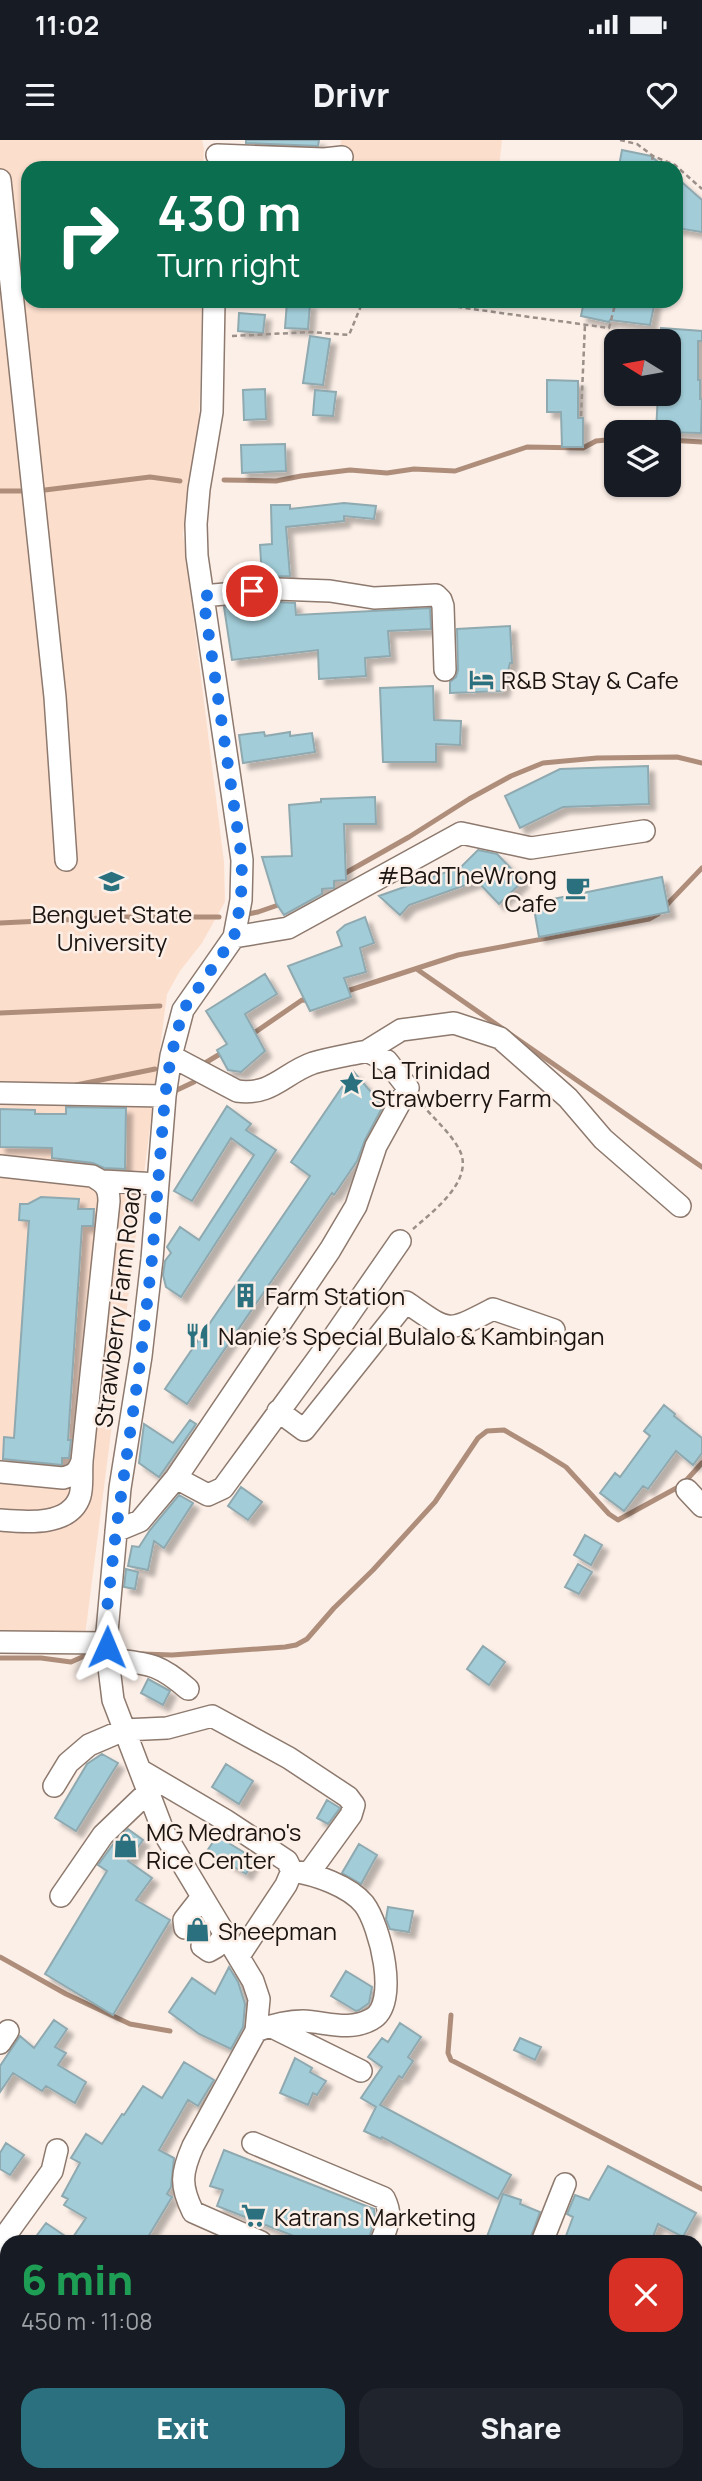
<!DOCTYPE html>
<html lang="en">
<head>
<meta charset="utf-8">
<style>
  :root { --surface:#171b24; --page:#20242c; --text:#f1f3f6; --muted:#9ea1a6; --accent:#2b707f }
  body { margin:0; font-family:Manrope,sans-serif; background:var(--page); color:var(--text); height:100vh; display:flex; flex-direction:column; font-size:26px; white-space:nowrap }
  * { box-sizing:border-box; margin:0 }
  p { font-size:23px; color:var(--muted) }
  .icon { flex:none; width:38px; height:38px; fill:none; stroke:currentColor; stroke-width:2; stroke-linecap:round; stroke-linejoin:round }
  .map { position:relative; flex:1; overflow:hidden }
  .side { position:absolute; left:0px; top:2095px; width:704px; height:247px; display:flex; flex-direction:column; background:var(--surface); border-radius:21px 21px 0 0; box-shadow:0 2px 5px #0004 }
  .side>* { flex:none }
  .guide { position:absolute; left:21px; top:21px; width:662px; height:147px; border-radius:21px; box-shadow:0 2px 5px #0004; background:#0b6e4f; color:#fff; overflow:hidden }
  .needle { width:46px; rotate:281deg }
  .tools { position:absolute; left:604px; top:189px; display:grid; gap:14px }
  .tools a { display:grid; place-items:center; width:77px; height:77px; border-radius:14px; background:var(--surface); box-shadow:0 2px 5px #0004; font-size:35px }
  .pin { position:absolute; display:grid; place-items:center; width:60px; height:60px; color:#fff; margin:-30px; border:4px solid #fff; border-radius:50%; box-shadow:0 2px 7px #0007 }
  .me { position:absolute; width:77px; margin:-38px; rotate:1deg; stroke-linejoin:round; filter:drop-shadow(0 0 5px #0008) }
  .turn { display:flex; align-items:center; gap:24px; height:147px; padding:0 21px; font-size:32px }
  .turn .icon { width:91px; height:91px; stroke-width:2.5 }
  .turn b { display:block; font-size:49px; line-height:60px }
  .round { display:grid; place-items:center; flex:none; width:74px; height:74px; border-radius:21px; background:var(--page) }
  .summary { display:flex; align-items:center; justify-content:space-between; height:119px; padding:0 21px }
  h1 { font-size:42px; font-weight:800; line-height:52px; color:#1e9e55 }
  .action { display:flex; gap:14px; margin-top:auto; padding:14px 21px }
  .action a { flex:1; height:80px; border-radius:21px; background:var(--accent); color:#fff; font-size:28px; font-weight:800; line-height:80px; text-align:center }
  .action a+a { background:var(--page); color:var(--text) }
  .status { display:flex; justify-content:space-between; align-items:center; height:49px; padding:0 35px; background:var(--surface); direction:ltr }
  .status svg { height:19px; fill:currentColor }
  header { display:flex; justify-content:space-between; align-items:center; height:91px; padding:0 21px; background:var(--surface); font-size:32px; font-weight:800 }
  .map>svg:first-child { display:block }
</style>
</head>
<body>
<div class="status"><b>11:02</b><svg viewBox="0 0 49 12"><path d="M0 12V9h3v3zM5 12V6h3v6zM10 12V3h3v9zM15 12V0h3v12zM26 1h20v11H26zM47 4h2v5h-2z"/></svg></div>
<header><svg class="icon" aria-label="menu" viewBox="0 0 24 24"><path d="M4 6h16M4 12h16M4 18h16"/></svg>Drivr<svg class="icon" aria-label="heart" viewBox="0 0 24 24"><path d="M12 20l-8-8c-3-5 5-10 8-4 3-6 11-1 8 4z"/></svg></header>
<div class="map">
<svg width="702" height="2341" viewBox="0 0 702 2341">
  <defs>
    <filter id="shadow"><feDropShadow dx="6" dy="6" stdDeviation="2" flood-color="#0004"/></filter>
  </defs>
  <rect width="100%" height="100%" fill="#fcefe7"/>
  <!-- built -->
  <path fill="#fcdecd" d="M0,0H202L204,8L203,28H28V161H202L199,287L183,394L224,722L225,762L202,803L180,831L167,854L85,1496L0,1492Z
    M341,0H502L499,28H338Z
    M0,2254L7,2258V2318L0,2327Z
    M296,2335H404L396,2341H303Z"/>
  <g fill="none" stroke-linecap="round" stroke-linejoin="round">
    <!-- stream -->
    <path stroke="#ae8e7b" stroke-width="5" d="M668,300L702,302
      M224,340L276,341L301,336L350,330L387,333L414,329L455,331L527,307L583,308L596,301L616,299
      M45,350L150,337L180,341
      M0,351H28
      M340,736L409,697L469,659L511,636L543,623L597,618L677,617L702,623
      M243,775L258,772L284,763
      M0,783L124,777H219
      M418,830L702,1027
      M344,852L458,815L649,779L658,774L702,728
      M0,873L160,866
      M251,895L302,860L311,861
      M200,926L225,911
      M76,945L155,929
      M177,950L194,942
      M142,1514L172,1515L285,1507L296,1505L307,1499L334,1468L373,1430L435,1362L478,1298L487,1291L504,1290L542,1312L566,1327L609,1374L618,1380L682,1345L702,1323
      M0,1518H41L71,1522L89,1514
      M0,1817L66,1854L130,1884L170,1891
      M451,1875L448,1913L451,1920L702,2049"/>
  </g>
  <!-- building -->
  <path fill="#a2cdd8" stroke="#8fa9b0" stroke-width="2" filter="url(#shadow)" d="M246,0H319L318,6L246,3Z
    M622,10L651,16L665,28L619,26Z
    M676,37L702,60V92L676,88Z
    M584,161H655L650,185L610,180L609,182L581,176Z
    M287,162L310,164L308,189L285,188Z
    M239,173L265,175L263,193L238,191Z
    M661,188L702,191V201H698V240H700V259H702L701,293L656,292L658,254H668V201H660Z
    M310,196L330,199L323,245L303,243Z
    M547,240L578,241V278H583V307H562L561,272H547Z
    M265,249L266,279L244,280L243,250Z
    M315,250L336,252L333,276L313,275Z
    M285,304L286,331L242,333L241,305Z
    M344,363L376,366L374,379L344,376V381L286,387L290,436L262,437L260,405L272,404L271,365H290V369Z
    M277,462L295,463L296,475L430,468L431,489L388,491L390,516L365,518L366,536L319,539L318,510L232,520L224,467Z
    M510,486L512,523H510L503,551L450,553V542L456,537L458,530L457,489Z
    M433,546L434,580L461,581L460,605L436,604V622H383L380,548Z
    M264,592L265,596L290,592V596L312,593L315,612L243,623L239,595Z
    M648,626L649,664L563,667L520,688L505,656L560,629Z
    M375,657L376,684H344L346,740L334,741V748L322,749V754L284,775L276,763L262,717L292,716L289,665L321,662V659Z
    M478,710L497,714L523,741L499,764L477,741L409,765L400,775L379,756L461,727Z
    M662,737L669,772L539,797L533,763Z
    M365,777L374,803L360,808L366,832L344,838L351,857L310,871L288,826L342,806L337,792L345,785Z
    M265,834L277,854L245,874L265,911L241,932L228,930L217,910L227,904L206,871Z
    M353,931L383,966L365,1000L357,1021L334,1055L332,1053L187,1264L165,1249L310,1036L291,1022Z
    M227,966L251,984L246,990L276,1010L181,1157L166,1147L163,1135L165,1121L171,1113L167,1107L180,1087L199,1100L254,1015L231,998L192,1061L174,1051Z
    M66,967L126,968L125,1029L104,1028L93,1023L52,1018V1008L0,1007V969L35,970V974H66Z
    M41,1057L79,1059L78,1069H94L93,1086H82L68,1300H71L69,1318H62V1325L3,1319L4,1297L14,1298L29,1081L19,1080L20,1064H28Z
    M664,1265L675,1274L674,1276L702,1298V1313L693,1325L676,1311L648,1349L643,1346L624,1371L600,1353L615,1333L620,1337L650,1296L644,1291Z
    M190,1280L196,1284L159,1337L139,1323L144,1284L173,1303Z
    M241,1347L262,1362L248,1380L228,1366Z
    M179,1355L193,1363L164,1408L154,1401L148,1430L128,1426L132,1406L139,1407L150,1390Z
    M585,1395L602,1405L591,1425L574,1415Z
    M578,1424L592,1432L579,1454L565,1447Z
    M126,1429L138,1432L135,1449L124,1447Z
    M483,1506L505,1522L489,1545L467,1529Z
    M148,1539L170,1551L163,1565L141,1553Z
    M102,1614L118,1623L76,1691L55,1678L87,1624Z
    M226,1624L253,1641L239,1664L212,1647Z
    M327,1660L340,1668L328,1684L317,1678Z
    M128,1689L143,1700L128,1721L152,1738L136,1760L170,1780L113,1875L45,1834L107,1731L98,1725L114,1703Z
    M217,1696L255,1719L246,1734L207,1711Z
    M359,1704L377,1715L361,1744L342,1733Z
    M388,1767L413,1771L409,1792L390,1789L386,1779Z
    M200,1781L203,1784L208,1795L196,1794Z
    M229,1827L238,1842L245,1864L243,1887L231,1909L199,1894L169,1872L192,1838L215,1854Z
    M346,1831L372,1847L369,1863L359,1870L356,1871L331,1856Z
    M54,1880L67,1889L55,1907L66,1913L58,1925L86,1942L75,1963L46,1946L42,1951L13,1933L0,1952V1926L20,1896L34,1908Z
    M400,1883L421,1897L408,1917L413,1921L402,1938L399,1936L380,1965L511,2035L498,2059L382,1997L381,1999L364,1991L376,1967L361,1958L382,1927L368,1917L382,1898L388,1902Z
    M520,1898L541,1907L535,1920L514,1910Z
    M295,1918L312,1928L310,1932L326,1941L317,1955L313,1953L308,1965L280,1953Z
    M184,1922L214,1940L198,1966L188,1960L159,2010L174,2018L171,2047L167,2054L172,2057L145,2102H32L46,2083L71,2100L86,2078L64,2065L68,2059L62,2056L80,2023L71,2018L86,1994L102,2004L122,1974L124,1975L143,1946L162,1958Z
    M6,2003L24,2015L10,2035L0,2029V2013Z
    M224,2010L374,2069L375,2078L368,2102H309L217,2066L223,2050L210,2046Z
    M608,2026L696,2073L683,2097L658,2084L651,2102H580L566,2096L573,2077L567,2074L575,2055L589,2060Z
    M503,2054L521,2060L520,2064L540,2072L529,2102H485Z"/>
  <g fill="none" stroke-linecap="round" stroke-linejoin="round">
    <defs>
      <path id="minor" d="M217,15L324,19L342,17
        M0,40L55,557L66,720
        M214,161L212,272L199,349L196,384L197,416L242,720L241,760L234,797L183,870L171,916L165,956L152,1119L141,1216L120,1348L106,1503L113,1560L164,1693L253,1841L259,1859L256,1891L193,2006C181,2033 180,2046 193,2072L261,2102
        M203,456L277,449L330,451L374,458L436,455L441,460L443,466L445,530
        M234,797L288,788L461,693L531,708L644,691
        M367,911L401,890L454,883L500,898L568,958L603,999L680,1066
        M0,953L165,956
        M0,1026L92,1036C104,1042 109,1047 109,1061L82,1321C78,1332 75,1335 63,1338L0,1332
        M103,1041L158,1044
        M278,1271L304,1290L406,1162C450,1192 445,1194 493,1169L554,1190
        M176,1338L208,1355L223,1348L335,1195L400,1101
        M687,1350L702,1366
        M0,1380C25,1382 70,1387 80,1356C83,1346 81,1332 82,1322
        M116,1391L140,1381L176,1338L330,1110L356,1066L376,1006L408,948L387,921L367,911C349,915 330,918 313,923C284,933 272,956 237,951L171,916
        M0,1502L106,1503
        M108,1519C148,1524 157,1522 188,1549
        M140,1630L225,1680L287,1721L292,1731L286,1745L239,1816
        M54,1646L68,1623L89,1605L124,1590L167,1588L212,1576L289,1618L348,1657L354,1665L351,1675L309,1733
        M61,1756L103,1695L149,1651
        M185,1788L184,1780L202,1757
        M202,1806L209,1811L216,1807L225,1794
        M270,1886L361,1931
        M256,1891C272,1885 286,1881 303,1881C327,1882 349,1892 372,1879C400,1864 380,1785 364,1764C349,1746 315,1734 292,1731
        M0,1903L8,1891
        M253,2003L384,2058C393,2076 388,2084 381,2102
        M542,2102L565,2044
        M0,2103L52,2031L57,2010
        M0,2202L7,2208
        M696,2253L701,2233
        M449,2334L452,2341
        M170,2341L176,2334
        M676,2341L678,2334"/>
    </defs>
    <!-- minor casing -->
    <use href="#minor" stroke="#8d796d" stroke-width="24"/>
    <!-- path -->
    <path stroke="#9a8f89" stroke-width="2.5" stroke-dasharray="5 3.5" stroke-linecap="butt" d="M620,0L637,4L653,16L675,25L702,49
      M650,28L653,16
      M415,161L609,188L616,161
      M232,196L311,192L349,195L363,161
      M581,276L585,184
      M413,1089C432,1072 476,1040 459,1009C450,992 432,977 420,962"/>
    <!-- minor -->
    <use href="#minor" stroke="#fff" stroke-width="21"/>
  </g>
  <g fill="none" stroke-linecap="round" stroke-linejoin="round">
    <!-- route -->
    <path stroke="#1a73e8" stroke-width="12" stroke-dasharray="0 21.6" d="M107,1507V1469L116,1391L141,1216L152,1119L165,956L171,916L183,870L234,797L241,760L242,720L203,456L252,451"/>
  </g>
  <!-- icons -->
  <defs>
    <symbol id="hotel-bare" viewBox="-9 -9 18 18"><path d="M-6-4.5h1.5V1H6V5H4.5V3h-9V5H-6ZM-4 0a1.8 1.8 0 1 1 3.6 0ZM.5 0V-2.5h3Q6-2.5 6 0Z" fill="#2b707f" stroke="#fcefe7" stroke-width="2.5" paint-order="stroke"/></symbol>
    <symbol id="university-bare" viewBox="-9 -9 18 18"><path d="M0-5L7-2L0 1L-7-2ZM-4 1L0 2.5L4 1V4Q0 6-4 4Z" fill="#2b707f" stroke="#fcefe7" stroke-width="2.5" paint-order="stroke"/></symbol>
    <symbol id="cafe-bare" viewBox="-9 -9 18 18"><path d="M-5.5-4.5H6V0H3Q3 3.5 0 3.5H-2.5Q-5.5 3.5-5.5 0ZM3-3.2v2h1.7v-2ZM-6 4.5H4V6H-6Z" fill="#2b707f" stroke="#fcefe7" stroke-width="2.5" paint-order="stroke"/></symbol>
    <symbol id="sight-bare" viewBox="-9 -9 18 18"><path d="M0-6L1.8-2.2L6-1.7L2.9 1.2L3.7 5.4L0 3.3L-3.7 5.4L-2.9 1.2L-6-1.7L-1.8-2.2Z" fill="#2b707f" stroke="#fcefe7" stroke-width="2.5" paint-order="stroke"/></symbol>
    <symbol id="building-bare" viewBox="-9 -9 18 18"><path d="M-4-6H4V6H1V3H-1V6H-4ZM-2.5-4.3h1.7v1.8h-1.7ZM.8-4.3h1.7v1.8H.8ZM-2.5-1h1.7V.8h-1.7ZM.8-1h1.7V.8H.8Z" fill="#2b707f" stroke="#fcefe7" stroke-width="2.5" paint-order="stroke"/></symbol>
    <symbol id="restaurant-bare" viewBox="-9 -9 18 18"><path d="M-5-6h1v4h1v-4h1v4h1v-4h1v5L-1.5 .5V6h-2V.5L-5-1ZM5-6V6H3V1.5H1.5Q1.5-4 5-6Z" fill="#2b707f" stroke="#fcefe7" stroke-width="2.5" paint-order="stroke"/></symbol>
    <symbol id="shop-bare" viewBox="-9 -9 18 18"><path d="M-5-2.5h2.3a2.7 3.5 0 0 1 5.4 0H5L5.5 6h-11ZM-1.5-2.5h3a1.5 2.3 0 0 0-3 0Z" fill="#2b707f" stroke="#fcefe7" stroke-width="2.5" paint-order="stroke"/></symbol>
    <symbol id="supermarket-bare" viewBox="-9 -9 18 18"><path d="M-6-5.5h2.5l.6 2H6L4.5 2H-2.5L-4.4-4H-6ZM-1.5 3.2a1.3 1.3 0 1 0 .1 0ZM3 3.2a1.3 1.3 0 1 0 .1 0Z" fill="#2b707f" stroke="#fcefe7" stroke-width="2.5" paint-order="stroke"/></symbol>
  </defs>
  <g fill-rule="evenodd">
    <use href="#hotel-bare" x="464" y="522" width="35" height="35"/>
    <use href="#university-bare" x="94" y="724" width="35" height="35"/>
    <use href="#cafe-bare" x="560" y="730" width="35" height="35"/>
    <use href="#sight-bare" x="334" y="926" width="35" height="35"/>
    <use href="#building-bare" x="228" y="1138" width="35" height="35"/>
    <use href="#restaurant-bare" x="180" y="1178" width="35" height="35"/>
    <use href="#shop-bare" x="108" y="1688" width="35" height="35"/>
    <use href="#shop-bare" x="180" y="1772" width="35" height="35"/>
    <use href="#supermarket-bare" x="236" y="2058" width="35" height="35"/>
  </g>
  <g text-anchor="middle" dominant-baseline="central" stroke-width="5" stroke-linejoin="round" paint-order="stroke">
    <!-- poi labels -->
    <g font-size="24" fill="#1b1410" stroke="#fcefe7" text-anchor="start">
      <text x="501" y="539">R&amp;B Stay &amp; Cafe</text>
      <text x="557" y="734" text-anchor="end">#BadTheWrong<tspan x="557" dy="28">Cafe</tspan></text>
      <text x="112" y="773" text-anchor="middle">Benguet State<tspan x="112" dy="28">University</tspan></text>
      <text x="371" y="929">La Trinidad<tspan x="371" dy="28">Strawberry Farm</tspan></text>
      <text x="265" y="1155">Farm Station</text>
      <text x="218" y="1195">Nanie's Special Bulalo &amp; Kambingan</text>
      <text x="146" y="1691">MG Medrano's<tspan x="146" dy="28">Rice Center</tspan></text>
      <text x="218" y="1790">Sheepman</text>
      <text x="274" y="2076">Katrans Marketing</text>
    </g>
    <!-- street labels -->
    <g font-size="24" fill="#1b1410" stroke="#fcefe7">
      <text transform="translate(117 1167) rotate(-83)">Strawberry Farm Road</text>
    </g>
  </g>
</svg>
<div class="tools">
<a><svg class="needle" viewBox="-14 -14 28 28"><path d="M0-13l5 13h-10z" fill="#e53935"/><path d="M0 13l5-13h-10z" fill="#9ea1a6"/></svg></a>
<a><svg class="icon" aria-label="layers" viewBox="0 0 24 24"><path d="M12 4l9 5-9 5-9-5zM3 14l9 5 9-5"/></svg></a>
</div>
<div class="pin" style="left:252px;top:451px;background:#d93025"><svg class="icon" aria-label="arrive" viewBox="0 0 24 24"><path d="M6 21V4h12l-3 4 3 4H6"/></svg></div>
<svg class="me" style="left:107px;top:1507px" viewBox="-20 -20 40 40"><path d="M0-17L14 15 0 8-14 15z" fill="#1a73e8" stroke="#fff" stroke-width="4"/></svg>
<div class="guide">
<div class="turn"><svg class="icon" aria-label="right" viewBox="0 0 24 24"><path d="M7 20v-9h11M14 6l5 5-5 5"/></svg><div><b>430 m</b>Turn right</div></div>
</div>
<section class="side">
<div class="summary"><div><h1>6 min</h1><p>450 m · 11:08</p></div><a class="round" style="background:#d93025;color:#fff"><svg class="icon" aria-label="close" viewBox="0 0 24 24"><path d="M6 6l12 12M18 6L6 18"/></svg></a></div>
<div class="action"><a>Exit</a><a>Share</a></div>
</section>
</div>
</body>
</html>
